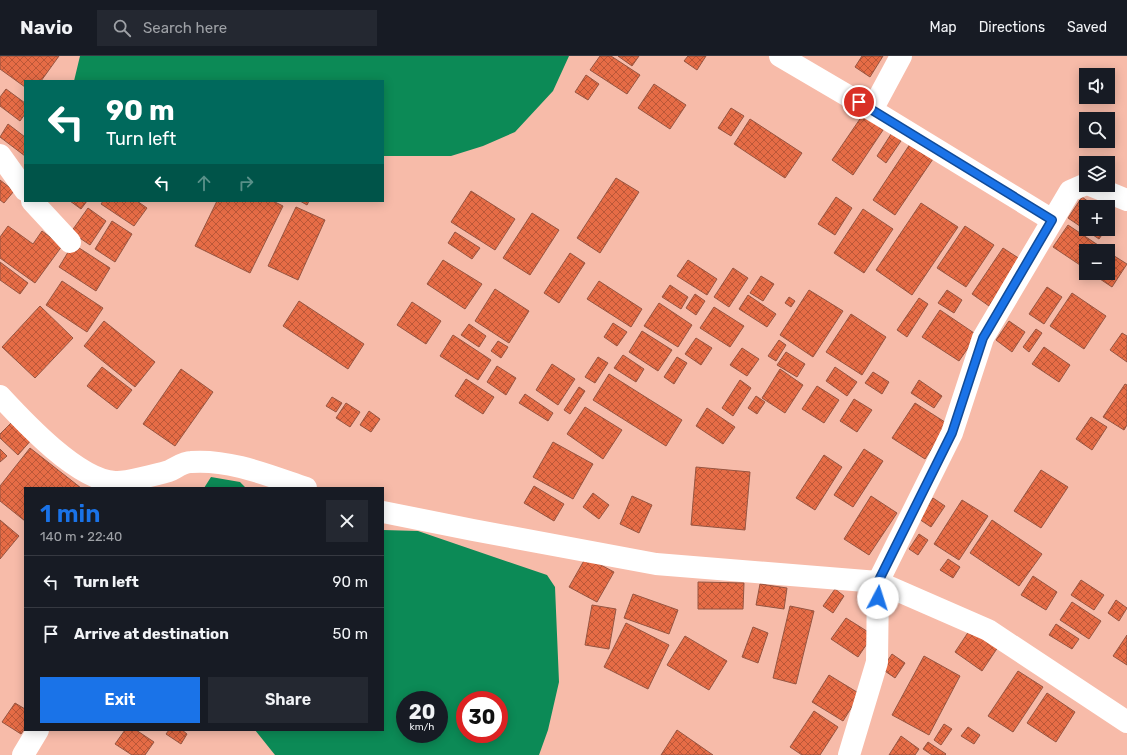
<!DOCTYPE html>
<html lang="en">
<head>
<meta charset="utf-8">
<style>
  :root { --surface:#171b24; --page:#242831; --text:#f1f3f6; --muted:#9ea1a6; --line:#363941; --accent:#1a73e8 }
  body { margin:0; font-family:Rubik,sans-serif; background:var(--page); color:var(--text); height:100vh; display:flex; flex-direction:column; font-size:15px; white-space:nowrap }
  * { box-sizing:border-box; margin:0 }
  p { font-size:13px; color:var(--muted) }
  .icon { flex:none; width:22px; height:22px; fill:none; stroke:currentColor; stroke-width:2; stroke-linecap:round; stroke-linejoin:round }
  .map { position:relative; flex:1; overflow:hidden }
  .drawer { position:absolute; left:24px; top:431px; width:360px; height:244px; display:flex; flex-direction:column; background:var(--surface); border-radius:0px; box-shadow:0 2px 10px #0003 }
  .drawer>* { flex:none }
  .guide { position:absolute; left:24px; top:24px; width:360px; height:122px; border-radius:0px; box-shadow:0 2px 10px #0003; background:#00695c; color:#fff; overflow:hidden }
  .fabs { position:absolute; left:1079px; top:12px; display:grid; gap:8px }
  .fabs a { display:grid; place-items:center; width:36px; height:36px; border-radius:0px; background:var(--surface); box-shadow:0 2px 10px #0003; font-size:20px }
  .speed { position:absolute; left:396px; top:635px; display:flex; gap:8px; font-size:20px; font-weight:700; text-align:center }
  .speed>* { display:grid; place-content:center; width:52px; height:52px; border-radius:50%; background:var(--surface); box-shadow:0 2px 10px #0003; line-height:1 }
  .speed small { font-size:10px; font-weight:400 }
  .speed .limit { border:6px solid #d22; background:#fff; color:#111 }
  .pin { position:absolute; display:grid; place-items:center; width:34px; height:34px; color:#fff; margin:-17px; border:2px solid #fff; border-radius:50%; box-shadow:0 1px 4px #0007 }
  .me { position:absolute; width:44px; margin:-22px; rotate:5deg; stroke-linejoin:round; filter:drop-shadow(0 0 3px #0008) }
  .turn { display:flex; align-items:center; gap:14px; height:84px; padding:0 16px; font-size:18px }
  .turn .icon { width:52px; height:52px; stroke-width:2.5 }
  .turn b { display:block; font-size:28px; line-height:34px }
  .lanes { display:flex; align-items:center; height:38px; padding:0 16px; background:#0003; justify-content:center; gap:20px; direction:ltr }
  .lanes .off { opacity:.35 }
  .round { display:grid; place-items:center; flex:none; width:42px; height:42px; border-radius:0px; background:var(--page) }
  .headline { display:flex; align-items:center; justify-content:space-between; height:68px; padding:0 16px }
  h1 { font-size:24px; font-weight:600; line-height:30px; color:var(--accent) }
  .cta { display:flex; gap:8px; margin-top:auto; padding:8px 16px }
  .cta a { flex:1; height:46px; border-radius:0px; background:var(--accent); color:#fff; font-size:16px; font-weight:600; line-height:46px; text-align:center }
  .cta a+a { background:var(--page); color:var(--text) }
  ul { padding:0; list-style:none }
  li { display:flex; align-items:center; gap:12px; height:52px; padding:0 16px; border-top:1px solid var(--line) }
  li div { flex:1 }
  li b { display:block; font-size:15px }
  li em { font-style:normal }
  header { display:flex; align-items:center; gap:24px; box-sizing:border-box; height:56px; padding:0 20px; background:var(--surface); border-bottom:1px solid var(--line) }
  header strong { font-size:19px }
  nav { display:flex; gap:22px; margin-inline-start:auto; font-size:14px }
  .search { width:280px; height:36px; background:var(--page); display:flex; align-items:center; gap:10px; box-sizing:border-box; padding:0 14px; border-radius:0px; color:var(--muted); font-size:15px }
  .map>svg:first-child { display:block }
</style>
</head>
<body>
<header>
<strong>Navio</strong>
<div class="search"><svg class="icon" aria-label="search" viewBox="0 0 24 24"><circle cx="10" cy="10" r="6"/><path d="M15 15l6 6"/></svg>Search here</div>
<nav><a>Map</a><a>Directions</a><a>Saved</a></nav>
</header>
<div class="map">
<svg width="1127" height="699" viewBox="0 0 1127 699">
  <defs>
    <pattern id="building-cross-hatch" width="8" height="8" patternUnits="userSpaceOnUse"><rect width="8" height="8" fill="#e66c46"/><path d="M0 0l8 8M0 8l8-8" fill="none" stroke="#ba5738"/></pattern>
  </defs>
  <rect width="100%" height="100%" fill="#f7bba9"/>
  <!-- water -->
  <path fill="#0c8a56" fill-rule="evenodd" d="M80,0H569L553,35L515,76L483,90L451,100H383V25H74Z
    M211,421L240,426L246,432H204Z
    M383,474L418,475L547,519L555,531L559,626L548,674L539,699H275L255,674H383ZM405,644H439V678H405ZM465,644H499V678H465Z"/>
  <!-- building -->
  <path fill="url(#building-cross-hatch)" stroke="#965541" d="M0,0H59L41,25H25V31L0,13Z
    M600,0H611L640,19L627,38L590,14Z
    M618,0H639L632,10Z
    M688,0H706L697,14L684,5Z
    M862,0H883L870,21L855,11Z
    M586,19L599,28L588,44L575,36Z
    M654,28L686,49L670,73L638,52Z
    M6,33L25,47V58L20,65L0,50V41Z
    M731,52L744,60L731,80L718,72Z
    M864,57L885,71L853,119L832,104Z
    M750,63L802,97L785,122L734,88Z
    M8,68L25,81V100L0,81Z
    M895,72L905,79L886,107L877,100Z
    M912,85L935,100L895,159L873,144Z
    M616,122L639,136L600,197L577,182Z
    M0,124L14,135L4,147L0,144Z
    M471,135L515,163L495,194L451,166Z
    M836,141L852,152L835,179L818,168Z
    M1082,141L1096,151H1086V173H1106L1099,183L1068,162Z
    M70,145H87L81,153Z
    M103,145H137L147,152L134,170L101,148Z
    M217,145H273L283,150L250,217L195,190Z
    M300,145H309L307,149Z
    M921,147L958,171L912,239L876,214Z
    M296,151L325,164L298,224L268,210Z
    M88,152L106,165L90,189L71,176Z
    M863,153L893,173L864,217L834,197Z
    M532,157L559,174L530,219L503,202Z
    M1108,159L1113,162L1108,170Z
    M112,165L132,178L115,206L95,193Z
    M1068,169L1107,195H1086V213L1053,191Z
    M8,170L33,188L42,175L62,190L35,227L0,202V181Z
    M965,170L994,189L966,231L937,212Z
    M455,176L480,192L472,203L448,187Z
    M73,188L110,212L96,235L59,211Z
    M1003,192L1020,203L989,250L972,238Z
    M1108,196L1127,208L1112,231L1091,217H1108Z
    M570,197L585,207L559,247L544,237Z
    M443,204L482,228L465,253L427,228Z
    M688,204L717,223L707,239L677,220Z
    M0,206L28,227L20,238L0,224Z
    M733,212L748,222L729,251L714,241Z
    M761,220L774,228L763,245L750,237Z
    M62,225L103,252L87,276L46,249Z
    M599,225L642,253L631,271L587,243Z
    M670,229L688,241L681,253L662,241Z
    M1047,231L1062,241L1044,268L1029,258Z
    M495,233L529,255L509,287L475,265Z
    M809,234L843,255L813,301L780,279Z
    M947,234L962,244L954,257L938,247Z
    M1072,237L1106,260L1084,293L1050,270Z
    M695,238L705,245L696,259L686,252Z
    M748,239L776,258L767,271L739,253Z
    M789,241L795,245L791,251L785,247Z
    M919,242L928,248L907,281L897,274Z
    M299,245L364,288L348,313L283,270Z
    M412,246L441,265L426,288L397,269Z
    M659,247L692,269L678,291L644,270Z
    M40,250L73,282L35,322L2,291Z
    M714,251L744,270L730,291L700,272Z
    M940,254L977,279L959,305L922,281Z
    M851,258L886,281L862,319L826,296Z
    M104,265L155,306L135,331L84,290Z
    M1009,265L1025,276L1012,296L996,284Z
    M613,267L627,276L617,290L604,281Z
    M469,268L486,280L479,291L461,279Z
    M1036,273L1042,277L1029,296L1023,291Z
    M642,275L672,294L658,315L629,296Z
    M1122,277L1127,280V306L1110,294Z
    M453,279L491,304L478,324L440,300Z
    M696,282L712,292L701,309L685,298Z
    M779,284L786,289L776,305L768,300Z
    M498,285L508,291L501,302L491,295Z
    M1044,291L1070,309L1059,326L1032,308Z
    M742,292L759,303L747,320L730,309Z
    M786,296L805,308L797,321L777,309Z
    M623,299L644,313L636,326L614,312Z
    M598,301L608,307L595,327L585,321Z
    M677,301L687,307L674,328L664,321Z
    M552,308L575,323L558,349L536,334Z
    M497,310L516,322L506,339L487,326Z
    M102,311L132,334L117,353L87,330Z
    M835,311L857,326L847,340L826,325Z
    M181,313L213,336L175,390L143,368Z
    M780,313L803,329L785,357L762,342Z
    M873,316L889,326L882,338L865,327Z
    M609,318L682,364L666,390L593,344Z
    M466,323L494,341L483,358L455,340Z
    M740,324L751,332L733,360L722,352Z
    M919,324L942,340L934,352L911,337Z
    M1125,328L1127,329V369L1124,374L1103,361Z
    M817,330L839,344L824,367L802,353Z
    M579,331L585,335L570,358L564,354Z
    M525,338L553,357L548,365L519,347Z
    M756,340L765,346L757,358L748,352Z
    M332,341L342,347L336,356L326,350Z
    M854,343L872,354L857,376L840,365Z
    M346,347L360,356L350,371L336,362Z
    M915,347L948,368L925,403L892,382Z
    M585,351L622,374L603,403L567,378Z
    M707,352L735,371L723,388L696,370Z
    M369,355L380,363L371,376L360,369Z
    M1091,361L1107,371L1092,394L1076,383Z
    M14,364L33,382L18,399L0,382V378Z
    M553,386L593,408L573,443L533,421Z
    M30,392L81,432H25V465L0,445V430Z
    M0,393L7,400L0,406Z
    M864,393L883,405L853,451L834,439Z
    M824,399L842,411L815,454L796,442Z
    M696,411L750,416L745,474L691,469Z
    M1041,414L1068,431L1041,472L1014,455Z
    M534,430L564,448L554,465L524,447Z
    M593,437L609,449L599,463L583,451Z
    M632,440L652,449L639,477L620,468Z
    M871,440L897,457L869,499L844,483Z
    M933,442L945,450L931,471L919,463Z
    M962,444L988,460L959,504L934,488Z
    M0,464L19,480L0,503Z
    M992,464L1042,498L1019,530L970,497Z
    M919,478L928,484L918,499L909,493Z
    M586,501L614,516L597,546L569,531Z
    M948,503L960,511L953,522L940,514Z
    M1033,520L1057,536L1046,554L1021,539Z
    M1081,524L1104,539L1094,554L1071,539Z
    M698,526L744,527L743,553H698Z
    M760,528L787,532L784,553L756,549Z
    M835,533L844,540L833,557L823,550Z
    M633,538L678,554L669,578L624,562Z
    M1116,544L1127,552L1119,565L1108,557Z
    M1072,546L1101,565L1089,583L1060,564Z
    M592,549L616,553L609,593L585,589Z
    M790,550L814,555L796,628L773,622Z
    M846,562L873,579L858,601L831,583Z
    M626,567L669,589L648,633L604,611Z
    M1056,568L1079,583L1072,593L1049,579Z
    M753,571L768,577L758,607L742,601Z
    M971,572L998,591L982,615L955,596Z
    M1127,579V609L1113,600Z
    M685,580L727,605L709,634L667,609Z
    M892,598L905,607L895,622L882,613Z
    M924,600L960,620L929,679L892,659Z
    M1018,615L1043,631L1013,676L988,660Z
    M829,619L860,638L843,665L812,646Z
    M1047,637L1075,656L1056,686L1027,667Z
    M15,647L25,653V672L21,678L2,666Z
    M814,655L838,671L820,699H802L790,691Z
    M944,668L952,673L941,689L934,684Z
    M968,671L980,679L974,688L961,680Z
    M125,674H136L154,686L145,699H132L115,688Z
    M169,674H182L187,678L181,688L166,678Z
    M677,674L713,699H661Z
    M901,680L919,693L915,699H889Z
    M928,686L946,698L945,699H932L923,693Z"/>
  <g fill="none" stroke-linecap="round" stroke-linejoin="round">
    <!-- minor -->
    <path stroke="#fff" stroke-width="22" d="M780,0L872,54L1052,164
      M872,54L901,0
      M0,99L25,134
      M1090,129L1127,144
      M32,145L70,186
      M0,340C25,367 78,424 115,426C124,427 159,418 169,415C176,412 183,406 191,406C230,403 270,420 306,432
      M383,456L473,474L656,508L878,526L988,574L1127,666
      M23,699L38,674
      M849,699L877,606L878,526L952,377L983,282L1070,135L1086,128"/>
  </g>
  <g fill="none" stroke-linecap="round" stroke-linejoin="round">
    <defs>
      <path id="route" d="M859,46L1052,164L983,282L952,377L878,526V542"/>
    </defs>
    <!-- route casing -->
    <use href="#route" stroke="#114b97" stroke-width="10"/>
    <!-- route -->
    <use href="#route" stroke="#1a73e8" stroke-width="7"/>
  </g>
</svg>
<div class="fabs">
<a><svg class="icon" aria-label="sound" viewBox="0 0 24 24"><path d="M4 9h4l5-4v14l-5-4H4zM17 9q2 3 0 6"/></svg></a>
<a><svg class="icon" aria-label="search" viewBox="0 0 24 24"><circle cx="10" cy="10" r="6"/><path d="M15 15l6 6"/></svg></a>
<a><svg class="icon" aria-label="layers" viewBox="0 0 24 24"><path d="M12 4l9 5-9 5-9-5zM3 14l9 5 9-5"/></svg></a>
<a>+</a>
<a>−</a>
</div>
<div class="speed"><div>20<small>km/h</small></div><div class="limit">30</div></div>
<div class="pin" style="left:859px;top:46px;background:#d93025"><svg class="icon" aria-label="arrive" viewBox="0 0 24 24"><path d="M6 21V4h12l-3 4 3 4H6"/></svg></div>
<svg class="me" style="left:878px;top:542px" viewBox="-20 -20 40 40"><circle r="19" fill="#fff"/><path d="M0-13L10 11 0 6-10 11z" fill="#1a73e8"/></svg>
<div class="guide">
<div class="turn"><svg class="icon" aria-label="left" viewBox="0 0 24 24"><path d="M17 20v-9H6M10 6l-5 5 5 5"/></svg><div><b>90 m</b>Turn left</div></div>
<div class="lanes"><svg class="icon" aria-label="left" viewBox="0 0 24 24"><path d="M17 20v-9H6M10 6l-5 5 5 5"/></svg><svg class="icon off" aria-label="ahead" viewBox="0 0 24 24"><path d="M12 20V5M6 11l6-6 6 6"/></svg><svg class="icon off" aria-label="right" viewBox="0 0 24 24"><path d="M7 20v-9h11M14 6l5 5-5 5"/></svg></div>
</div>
<section class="drawer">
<div class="headline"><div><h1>1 min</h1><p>140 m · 22:40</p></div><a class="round"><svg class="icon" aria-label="close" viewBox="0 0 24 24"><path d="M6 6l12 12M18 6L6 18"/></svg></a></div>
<ul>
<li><svg class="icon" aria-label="left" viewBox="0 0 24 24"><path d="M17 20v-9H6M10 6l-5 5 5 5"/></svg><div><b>Turn left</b></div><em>90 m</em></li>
<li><svg class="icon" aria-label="arrive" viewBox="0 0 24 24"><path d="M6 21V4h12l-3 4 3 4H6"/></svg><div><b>Arrive at destination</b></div><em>50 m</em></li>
</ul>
<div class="cta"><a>Exit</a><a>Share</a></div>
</section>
</div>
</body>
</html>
